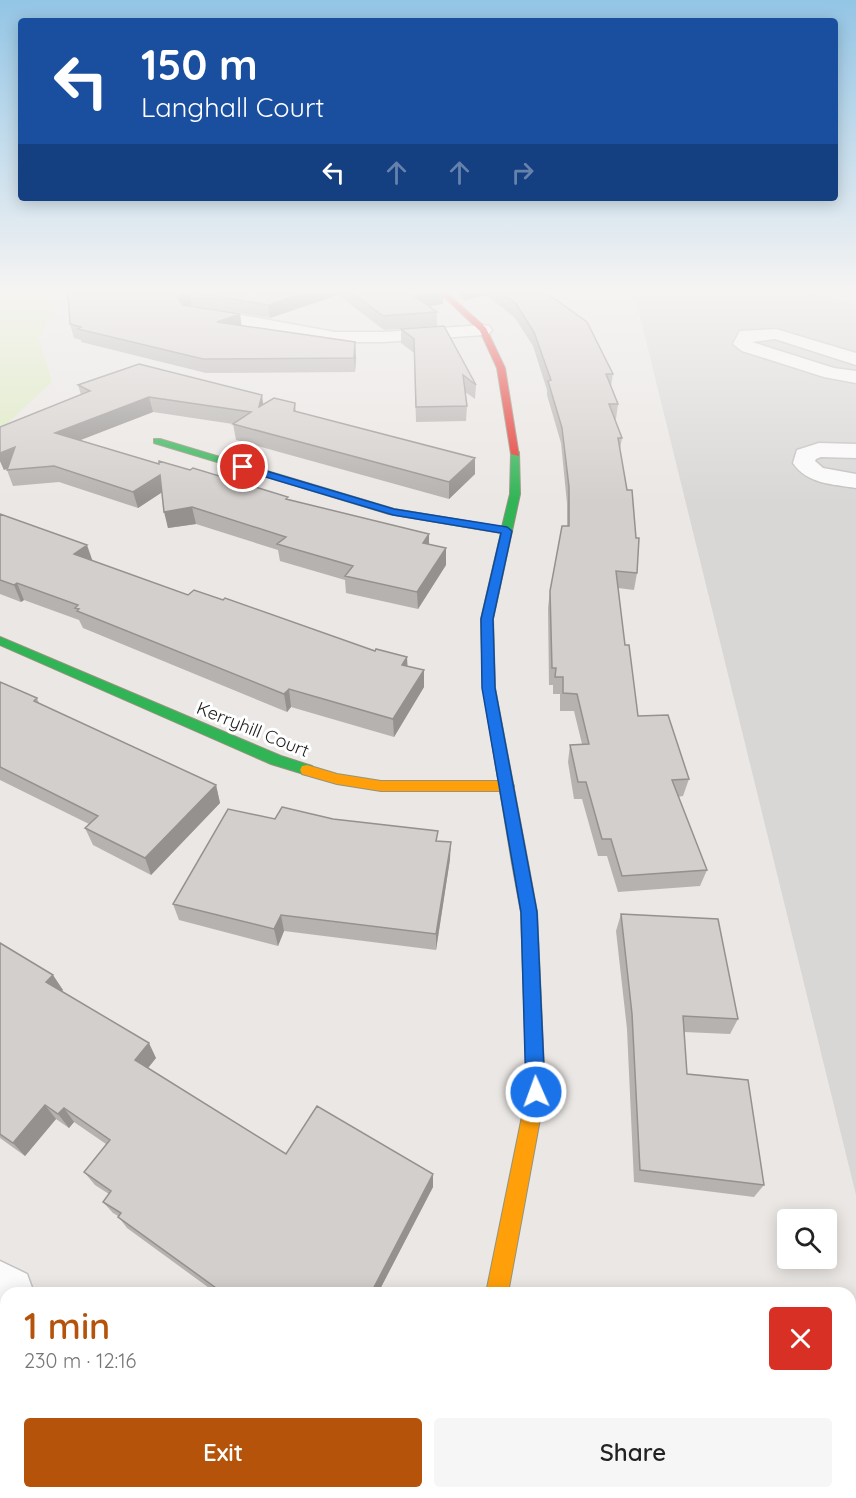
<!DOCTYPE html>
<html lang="en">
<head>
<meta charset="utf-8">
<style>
  :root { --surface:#fff; --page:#f6f6f6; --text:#222; --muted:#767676; --accent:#b45309 }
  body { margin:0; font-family:Quicksand,sans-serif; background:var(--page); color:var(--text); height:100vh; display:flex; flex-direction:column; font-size:22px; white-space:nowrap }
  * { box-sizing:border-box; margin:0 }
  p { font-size:20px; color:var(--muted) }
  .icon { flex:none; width:33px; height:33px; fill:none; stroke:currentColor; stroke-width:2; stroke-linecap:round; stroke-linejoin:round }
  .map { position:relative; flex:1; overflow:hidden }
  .sheet { position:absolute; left:0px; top:1287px; width:856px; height:212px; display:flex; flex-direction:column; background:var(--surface); border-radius:18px 18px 0 0; box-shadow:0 3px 15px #0003 }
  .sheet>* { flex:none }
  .hud { position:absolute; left:18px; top:18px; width:820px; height:183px; border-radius:6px; box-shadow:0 3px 15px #0003; background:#1a4fa0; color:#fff; overflow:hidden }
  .controls { position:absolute; left:777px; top:1209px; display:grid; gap:12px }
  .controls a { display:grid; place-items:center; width:60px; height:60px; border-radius:6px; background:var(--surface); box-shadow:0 3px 15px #0003; font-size:30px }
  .pin { position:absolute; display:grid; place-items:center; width:51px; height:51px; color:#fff; margin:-26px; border:3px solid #fff; border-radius:50%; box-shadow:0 2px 6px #0007 }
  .me { position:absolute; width:66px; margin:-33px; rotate:358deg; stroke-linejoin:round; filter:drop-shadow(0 0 4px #0008) }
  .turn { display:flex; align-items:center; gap:21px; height:126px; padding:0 24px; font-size:27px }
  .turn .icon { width:78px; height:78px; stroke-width:2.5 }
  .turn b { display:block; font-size:42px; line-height:51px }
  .lanes { display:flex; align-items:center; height:57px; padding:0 24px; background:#0003; justify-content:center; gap:30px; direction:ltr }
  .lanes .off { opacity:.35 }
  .round { display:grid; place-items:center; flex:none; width:63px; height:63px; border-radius:6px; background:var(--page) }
  .headline { display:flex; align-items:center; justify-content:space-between; height:102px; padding:0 24px }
  h1 { font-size:36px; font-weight:600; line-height:45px; color:var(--accent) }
  .cta { display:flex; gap:12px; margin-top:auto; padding:12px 24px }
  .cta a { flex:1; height:69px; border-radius:6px; background:var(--accent); color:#fff; font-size:24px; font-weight:600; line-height:69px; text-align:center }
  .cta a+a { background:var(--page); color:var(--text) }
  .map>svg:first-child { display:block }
</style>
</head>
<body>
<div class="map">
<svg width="856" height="1498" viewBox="0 0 856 1498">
  <rect width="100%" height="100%" fill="#eae7e4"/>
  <!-- residential -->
  <path fill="#d9d7d6" d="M634,292H800L856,304V1195Z"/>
  <!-- grass -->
  <path fill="#dceabf" d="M0,292H59L39,339L52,382L0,430Z"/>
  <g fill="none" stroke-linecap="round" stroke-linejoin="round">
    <defs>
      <path id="street" d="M197,307L335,332H384L483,325L489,326L492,330L489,334L483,335L384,342H335L191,316L188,312L191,308Z
        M776,329L856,353V365L775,339L752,342L834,368L856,371V383L824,377L742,351L733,344L740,331Z
        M819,443L856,444V458L821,457L816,459L815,461L823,468L856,474V488C832,484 807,484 793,463L797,450Z
        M0,1261L27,1274L34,1293H6V1319L0,1316Z
        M227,1492H292L294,1498H229Z
        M408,1492H468L466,1498H406Z"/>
      <path id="fast" d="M154,439H160L394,509L502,527L510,494L511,454L519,452L520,494L493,619L495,688L528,863L525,867L520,869L515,867L512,863L483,688L481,619L501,533L389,514L154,443Z
        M0,637L281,756L312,766L314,770L312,774L307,775L271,764L0,645Z"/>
      <path id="slow" d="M307,765L337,774L381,781H507L512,782L514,786L512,790L507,791H381L337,784L302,774L300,770L302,766Z
        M520,857L525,859L528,863L537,912L545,1092L508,1293H486L527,1092L521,912L512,863L515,859Z"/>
      <path id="jam" d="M439,292H446L486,328L505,368L519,456L511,454L497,368L480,331Z"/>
    </defs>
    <!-- street casing -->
    <use href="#street" stroke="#c3c2c0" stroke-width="3"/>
    <!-- fast casing -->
    <use href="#fast" stroke="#95937c" stroke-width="2"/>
    <!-- slow casing -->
    <use href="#slow" stroke="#95937c" stroke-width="2"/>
    <!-- jam casing -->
    <use href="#jam" stroke="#95937c" stroke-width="2"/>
    <!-- street -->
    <use href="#street" fill="#fcfbfb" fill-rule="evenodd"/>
    <!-- fast -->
    <use href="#fast" fill="#30b455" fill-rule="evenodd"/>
    <!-- slow -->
    <use href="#slow" fill="#ff9f0a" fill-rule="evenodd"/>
    <!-- jam -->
    <use href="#jam" fill="#e5322d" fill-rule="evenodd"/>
  </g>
  <!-- wall -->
  <path fill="#b5b2af" d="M68,292H443V304L428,306L437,312V326L384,330L338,295L270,318L192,305L189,306L240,314L241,325L356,357L355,372L206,373L81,342V340L74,338L70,324Z
    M455,292H545L613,374L611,386L618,404L616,419H615L622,438L620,449L637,573L634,590L618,588L625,645L638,716L689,779L683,796L678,797L707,870L700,886L618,892L607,856H598L582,799H574L568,762L570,745L582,744L574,711H560V694H553V685H549L548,608L550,591L567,526V503L561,443L547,395V390L533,346L515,318L487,295L464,300Z
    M401,329L476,385L475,399L465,392L467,406L466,421L416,422L414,353L401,343Z
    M78,385L263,404L295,403L296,412L475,474L449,499L236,440L233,424L153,412L80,440L159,464L288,500L429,545L446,565L418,609L346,593L345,580L280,561L278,550L196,524L168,528L162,492L138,508L59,482L13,486L7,470V468L4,470L0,461V427L81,395Z
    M0,514L92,561L188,595L375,651L407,657V666L424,670V687L394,737L291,707L287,712L83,628L79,620L24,600L21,602L0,594Z
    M0,682L37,698L39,703L216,785L220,803L151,875L93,845L85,828L89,824L0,780Z
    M275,819L438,841L450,859L436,950L284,931L278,946L179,920L173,904Z
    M621,914L738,1019L730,1034L684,1032L687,1074L764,1185L754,1197L634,1182L627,1029L616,931Z
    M0,943L63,990L62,991L156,1058L148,1068L286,1154L433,1187L378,1293H216L127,1228L118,1216L113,1213L103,1202L109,1194L95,1185L84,1172L106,1144L74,1122L69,1128L56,1119L25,1156L0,1138Z
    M633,1492H850L851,1498H631Z"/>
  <!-- shaded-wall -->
  <path fill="#94918f" d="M187,292H190L192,305L184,307L178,299L182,293Z
    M307,292H338V295L270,318L268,305Z
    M433,292H443V304L414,309V296Z
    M464,292H487V295L464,300Z
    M240,314L242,328L217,322Z
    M355,342L356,357L355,372L354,358Z
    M262,395L264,410L259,407Z
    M149,397L153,412L60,448L55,433Z
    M15,447L21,463L4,470L0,461V453Z
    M475,458V474L449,499V482Z
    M160,475L164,491L138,508L133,492Z
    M192,507L196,524L168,528L164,512Z
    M429,534V551L423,543Z
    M87,545L93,562L74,554Z
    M446,548V565L418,609L417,592Z
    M17,583L24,600L21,602L14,585Z
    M407,657L408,674L402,665Z
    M424,670V687L394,737L393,719Z
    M289,689L291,707L287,712L284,694Z
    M216,785L220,803L151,875L145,858Z
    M451,842L450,859L436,950V934Z
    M281,915L284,931L278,946L274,929Z
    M53,975L63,990L56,998L46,982Z
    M149,1043L156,1058L143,1074L135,1060Z
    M45,1105L56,1119L25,1156L13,1143Z
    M64,1108L74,1122L69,1128L58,1114Z
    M433,1174V1187L378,1293H371Z
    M0,1478L6,1484V1492H16L23,1498H11L0,1488Z"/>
  <!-- building -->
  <path fill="#d3cfcc" stroke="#94918f" stroke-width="1.5" d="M68,292H187L182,293L178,299L183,305L240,314L217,322L355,342L354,358L203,359L78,329L81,327L70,324Z
    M194,292H307L268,305Z
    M351,292H433L414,296L437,312L383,316Z
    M500,292H545L587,322L613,374H606L618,404H609L622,438H618L627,490H632L636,538H639L637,573L616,571L625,645H629L638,716L668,715L689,779L672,780L707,870L622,876L611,839H602L586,782H578L570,745L589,744L577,694L563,693V677H555L556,668H552L550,591L562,526H569V487L562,428L548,381L551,380L534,332L516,304Z
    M444,326L476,385L463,375L467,406L416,407L414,339L401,329Z
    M139,364L262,395L259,407L274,398L295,403L294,411L475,458L449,482L233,424L251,412L149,397L55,433L159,464V461L190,470L193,468L288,497L286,499L429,534L423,543L446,548L417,592L345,576L353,566L277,544L286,537L192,507L164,512L160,475L133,492L54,466L7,470L15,447L0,453V427L90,391L78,385Z
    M0,514L87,545L74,554L188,595L194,590L223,600L225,598L375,651L376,649L407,657L402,665L424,670L393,719L289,689L284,694L77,611L79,609L75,608L78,605L17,583L14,585L0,580Z
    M0,682L37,698L34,701L216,785L145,858L85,828L98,816L0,767Z
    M282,807L333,819L438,831L436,841L451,842L436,934L281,915L274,929L173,904L228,809L275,819Z
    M621,914L718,919L738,1019L683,1016L687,1074L748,1080L764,1185L640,1170L632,1014Z
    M0,943L53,975L46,982L149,1043L135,1060L286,1154L317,1106L433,1174L371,1293H223L118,1217L121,1213L103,1202L111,1191L84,1172L110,1140L64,1108L58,1114L45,1105L13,1143L0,1134Z
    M850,1460L856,1463L851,1498H638L639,1492H850Z
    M0,1488L11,1498H0Z"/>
  <!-- sky -->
  <linearGradient id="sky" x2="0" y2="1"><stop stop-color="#93c5e5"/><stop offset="0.58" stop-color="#f6f4f3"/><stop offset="1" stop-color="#f6f4f3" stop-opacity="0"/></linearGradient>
  <rect width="856" height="502" fill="url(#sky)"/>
  <!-- route -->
  <path fill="#1a73e8" stroke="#114b97" stroke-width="1.5" d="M239,465H246L394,509L507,527L512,531L493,619L495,688L537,912L545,1092L542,1099L536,1102L529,1099L526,1092L521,912L482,688L481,619L501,533L393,515L239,469Z"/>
  <g text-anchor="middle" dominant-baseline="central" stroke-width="6" stroke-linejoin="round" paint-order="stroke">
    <!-- street labels -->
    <g font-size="18" fill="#1c1c1c" stroke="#fff">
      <text transform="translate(253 729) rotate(22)">Kerryhill Court</text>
    </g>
  </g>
</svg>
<div class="controls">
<a><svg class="icon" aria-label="search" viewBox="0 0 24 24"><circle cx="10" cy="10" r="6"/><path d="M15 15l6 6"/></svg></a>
</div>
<div class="pin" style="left:243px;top:467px;background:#d93025"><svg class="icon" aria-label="arrive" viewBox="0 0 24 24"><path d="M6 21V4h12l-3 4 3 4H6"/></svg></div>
<svg class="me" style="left:536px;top:1092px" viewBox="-20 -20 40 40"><circle r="17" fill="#1a73e8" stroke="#fff" stroke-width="3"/><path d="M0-11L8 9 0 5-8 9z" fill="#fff"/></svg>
<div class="hud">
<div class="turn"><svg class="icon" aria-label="left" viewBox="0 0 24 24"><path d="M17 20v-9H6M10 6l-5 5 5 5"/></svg><div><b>150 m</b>Langhall Court</div></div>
<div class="lanes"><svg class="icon" aria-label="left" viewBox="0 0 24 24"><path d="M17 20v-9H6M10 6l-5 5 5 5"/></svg><svg class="icon off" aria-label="ahead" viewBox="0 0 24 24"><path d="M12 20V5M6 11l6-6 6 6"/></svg><svg class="icon off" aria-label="ahead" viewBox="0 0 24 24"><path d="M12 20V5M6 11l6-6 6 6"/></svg><svg class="icon off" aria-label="right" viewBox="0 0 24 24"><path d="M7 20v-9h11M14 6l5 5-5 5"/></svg></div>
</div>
<section class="sheet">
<div class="headline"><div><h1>1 min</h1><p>230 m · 12:16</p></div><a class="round" style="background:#d93025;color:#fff"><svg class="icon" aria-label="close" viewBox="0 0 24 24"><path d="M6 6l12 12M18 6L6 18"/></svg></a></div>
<div class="cta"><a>Exit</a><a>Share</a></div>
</section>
</div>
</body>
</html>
